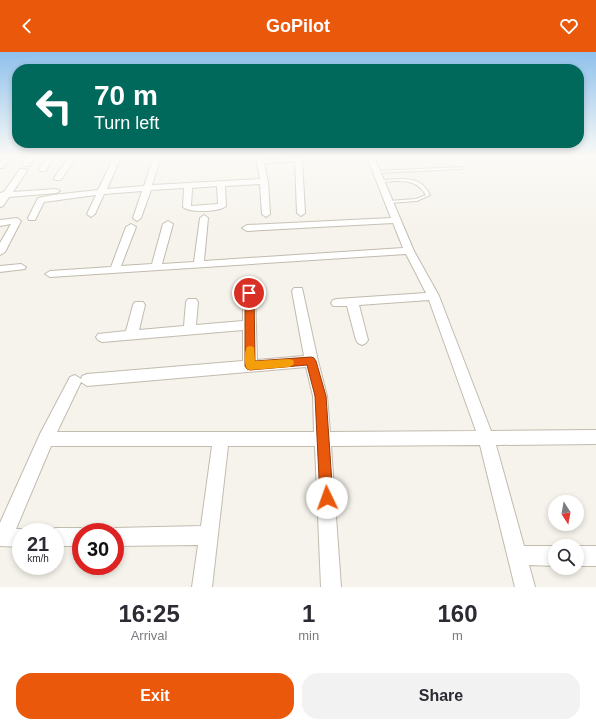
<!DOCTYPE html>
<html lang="en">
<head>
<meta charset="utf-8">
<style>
  :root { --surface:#fff; --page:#f2f2f3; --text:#2b2b33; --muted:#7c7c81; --accent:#ea580c }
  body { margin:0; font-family:Helvetica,sans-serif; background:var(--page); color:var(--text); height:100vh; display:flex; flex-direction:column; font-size:15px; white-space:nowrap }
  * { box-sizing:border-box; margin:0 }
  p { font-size:13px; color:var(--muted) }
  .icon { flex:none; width:22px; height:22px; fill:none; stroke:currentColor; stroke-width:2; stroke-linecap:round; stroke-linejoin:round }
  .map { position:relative; height:535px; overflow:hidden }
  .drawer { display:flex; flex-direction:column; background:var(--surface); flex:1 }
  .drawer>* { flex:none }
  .banner { position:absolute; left:12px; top:12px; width:572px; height:84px; border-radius:16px; box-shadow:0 2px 6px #0003; background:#00695c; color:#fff; overflow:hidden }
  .needle { width:26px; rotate:169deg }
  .buttons { position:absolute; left:548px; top:443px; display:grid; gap:8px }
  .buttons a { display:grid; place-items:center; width:36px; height:36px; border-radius:50%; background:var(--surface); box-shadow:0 2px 6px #0003; font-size:20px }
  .speed { position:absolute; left:12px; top:471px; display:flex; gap:8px; font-size:20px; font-weight:700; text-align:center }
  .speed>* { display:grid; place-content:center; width:52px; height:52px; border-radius:50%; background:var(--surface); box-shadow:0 2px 6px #0003; line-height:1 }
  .speed small { font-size:10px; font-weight:400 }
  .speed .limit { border:6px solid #d22; background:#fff; color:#111 }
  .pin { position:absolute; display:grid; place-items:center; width:34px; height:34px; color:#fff; margin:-17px; border:2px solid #fff; border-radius:50%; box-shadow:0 1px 4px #0007 }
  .me { position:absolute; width:44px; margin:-22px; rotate:357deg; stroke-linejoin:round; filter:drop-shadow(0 0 3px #0008) }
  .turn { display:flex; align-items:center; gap:14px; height:84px; padding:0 16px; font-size:18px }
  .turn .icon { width:52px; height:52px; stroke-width:2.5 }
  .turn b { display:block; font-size:28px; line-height:34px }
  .eta { display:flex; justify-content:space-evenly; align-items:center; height:68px; text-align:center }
  .eta b { font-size:24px; font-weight:700; line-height:28px }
  .action { display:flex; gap:8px; margin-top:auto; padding:8px 16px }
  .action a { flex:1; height:46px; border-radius:16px; background:var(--accent); color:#fff; font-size:16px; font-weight:700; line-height:46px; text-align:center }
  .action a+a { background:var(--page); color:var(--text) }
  header { display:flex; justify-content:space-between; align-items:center; height:52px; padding:0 16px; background:var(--accent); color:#fff; font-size:18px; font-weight:700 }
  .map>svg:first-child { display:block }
</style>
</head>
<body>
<header><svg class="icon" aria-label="back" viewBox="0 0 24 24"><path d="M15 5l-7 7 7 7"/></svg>GoPilot<svg class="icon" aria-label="heart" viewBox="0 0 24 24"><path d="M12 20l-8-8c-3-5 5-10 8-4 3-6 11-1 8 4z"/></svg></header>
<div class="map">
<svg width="596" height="535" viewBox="0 0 596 535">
  <rect width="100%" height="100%" fill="#f6f3ec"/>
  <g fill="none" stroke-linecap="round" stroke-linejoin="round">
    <defs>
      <path id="service" d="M460,115L462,116L461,117L377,121L375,120L377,119Z
        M401,127C416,127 423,130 430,143L417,149L388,151V149H389L416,147L426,143C416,125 398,129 380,130L378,129L380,128Z"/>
      <path id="minor" d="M4,105H11L3,116H0V110Z
        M27,105H34L29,114H23L22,112Z
        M47,105H54L46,119H40L39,117Z
        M69,105H76L61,128H55L54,126Z
        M114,105H121L107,137L144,134L154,105H161L152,133L260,127L256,105H263V108L307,105L306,107L302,108L305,161L301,164L297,161L295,109L264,112L268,129L270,162L266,165L262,162L260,132L225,134L226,154C220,160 189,161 183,155L184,136L151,138L141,166L137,169L133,166L142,139L104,142L95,162L91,165L87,162L96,143L44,150L35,168H29L28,166L38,146L53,143L98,138ZM217,134L218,152L191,154L192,136Z
        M367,105H374L414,199L439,244L491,379L596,378V392L496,393L524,494H555V514L529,513L535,535H515L480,393L331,394L341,535H321L315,394H228L212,535H192L198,493L115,494V480H108L115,476L201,474L212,394H51L16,477H21L28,480H21V495L0,494V471L40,382L70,325L75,323L81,327L82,324L87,322L243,309V278L102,290L98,288L96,285L98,282L126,279L133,253L135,250H143L145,253L139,278L184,274L186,250L188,247H196L198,250L196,273L243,269V241L245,238H253L255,241L257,308L304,304L292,239L294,236H302L318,309L327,344L330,380L476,379L429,248L359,253L368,288L366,291L362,293L358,291L356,288L347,254H333L331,251L333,248L337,247L426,241L406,202L50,225L45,222L50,219L111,215L126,175L131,172L136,175L121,214L152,212L163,172L168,169L173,172L162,212L194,210L200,166L204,163L208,166L204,209L403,196L393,171L247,179L242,176L247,173L391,166ZM306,315L313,344L314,380H57L81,330L87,334Z
        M20,117H26L27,119L13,140L56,137L60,139L56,141L9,145L3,154L0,155V141L4,140Z
        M17,166L21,169L5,200L0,203V191L11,172L0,174V168Z
        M21,212L26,215L25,217L0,220V214Z
        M55,476H81L88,480H81V494H55V480H48Z
        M577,494H596V514H577Z"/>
    </defs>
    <!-- service casing -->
    <use href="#service" stroke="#c2bbae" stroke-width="2"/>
    <!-- minor casing -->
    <use href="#minor" stroke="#c2bbae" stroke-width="2"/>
    <!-- service -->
    <use href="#service" fill="#fff" fill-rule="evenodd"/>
    <!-- minor -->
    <use href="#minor" fill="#fff" fill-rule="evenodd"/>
  </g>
  <!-- sky -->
  <linearGradient id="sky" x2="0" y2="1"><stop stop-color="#8fc1ec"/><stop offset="0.58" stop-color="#fbfaf6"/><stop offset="1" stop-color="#fbfaf6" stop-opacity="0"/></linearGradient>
  <rect width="596" height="180" fill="url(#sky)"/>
  <!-- route -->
  <path fill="#ea580c" stroke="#983908" d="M249,238L254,241L255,309L311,305L314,306L316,309L326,344L333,446L332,451L327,453L322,451L320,446L315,344L307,313L250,318L247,317L245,314V241Z"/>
  <!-- slow -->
  <path fill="#f59e0b" d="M250,294L254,295L255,309L289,307L293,308L294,311L293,313L289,315L250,318L247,317C244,311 244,301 247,295Z"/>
</svg>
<div class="buttons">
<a><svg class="needle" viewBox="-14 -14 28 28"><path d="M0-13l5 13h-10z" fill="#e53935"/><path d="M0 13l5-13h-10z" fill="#7c7c81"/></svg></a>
<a><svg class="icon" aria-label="search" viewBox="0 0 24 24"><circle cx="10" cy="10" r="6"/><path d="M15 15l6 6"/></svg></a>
</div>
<div class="speed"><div>21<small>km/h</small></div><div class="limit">30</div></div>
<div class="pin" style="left:249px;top:241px;background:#d93025"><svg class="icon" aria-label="arrive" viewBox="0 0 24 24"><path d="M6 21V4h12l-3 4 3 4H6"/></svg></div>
<svg class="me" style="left:327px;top:446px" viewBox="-20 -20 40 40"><circle r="19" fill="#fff"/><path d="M0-13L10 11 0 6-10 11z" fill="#ea580c"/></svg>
<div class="banner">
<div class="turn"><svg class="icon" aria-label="left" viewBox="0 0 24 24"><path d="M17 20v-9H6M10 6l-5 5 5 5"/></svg><div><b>70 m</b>Turn left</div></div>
</div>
</div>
<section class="drawer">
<div class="eta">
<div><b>16:25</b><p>Arrival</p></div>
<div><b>1</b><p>min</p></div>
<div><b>160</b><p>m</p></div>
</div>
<div class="action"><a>Exit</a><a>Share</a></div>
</section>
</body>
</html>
